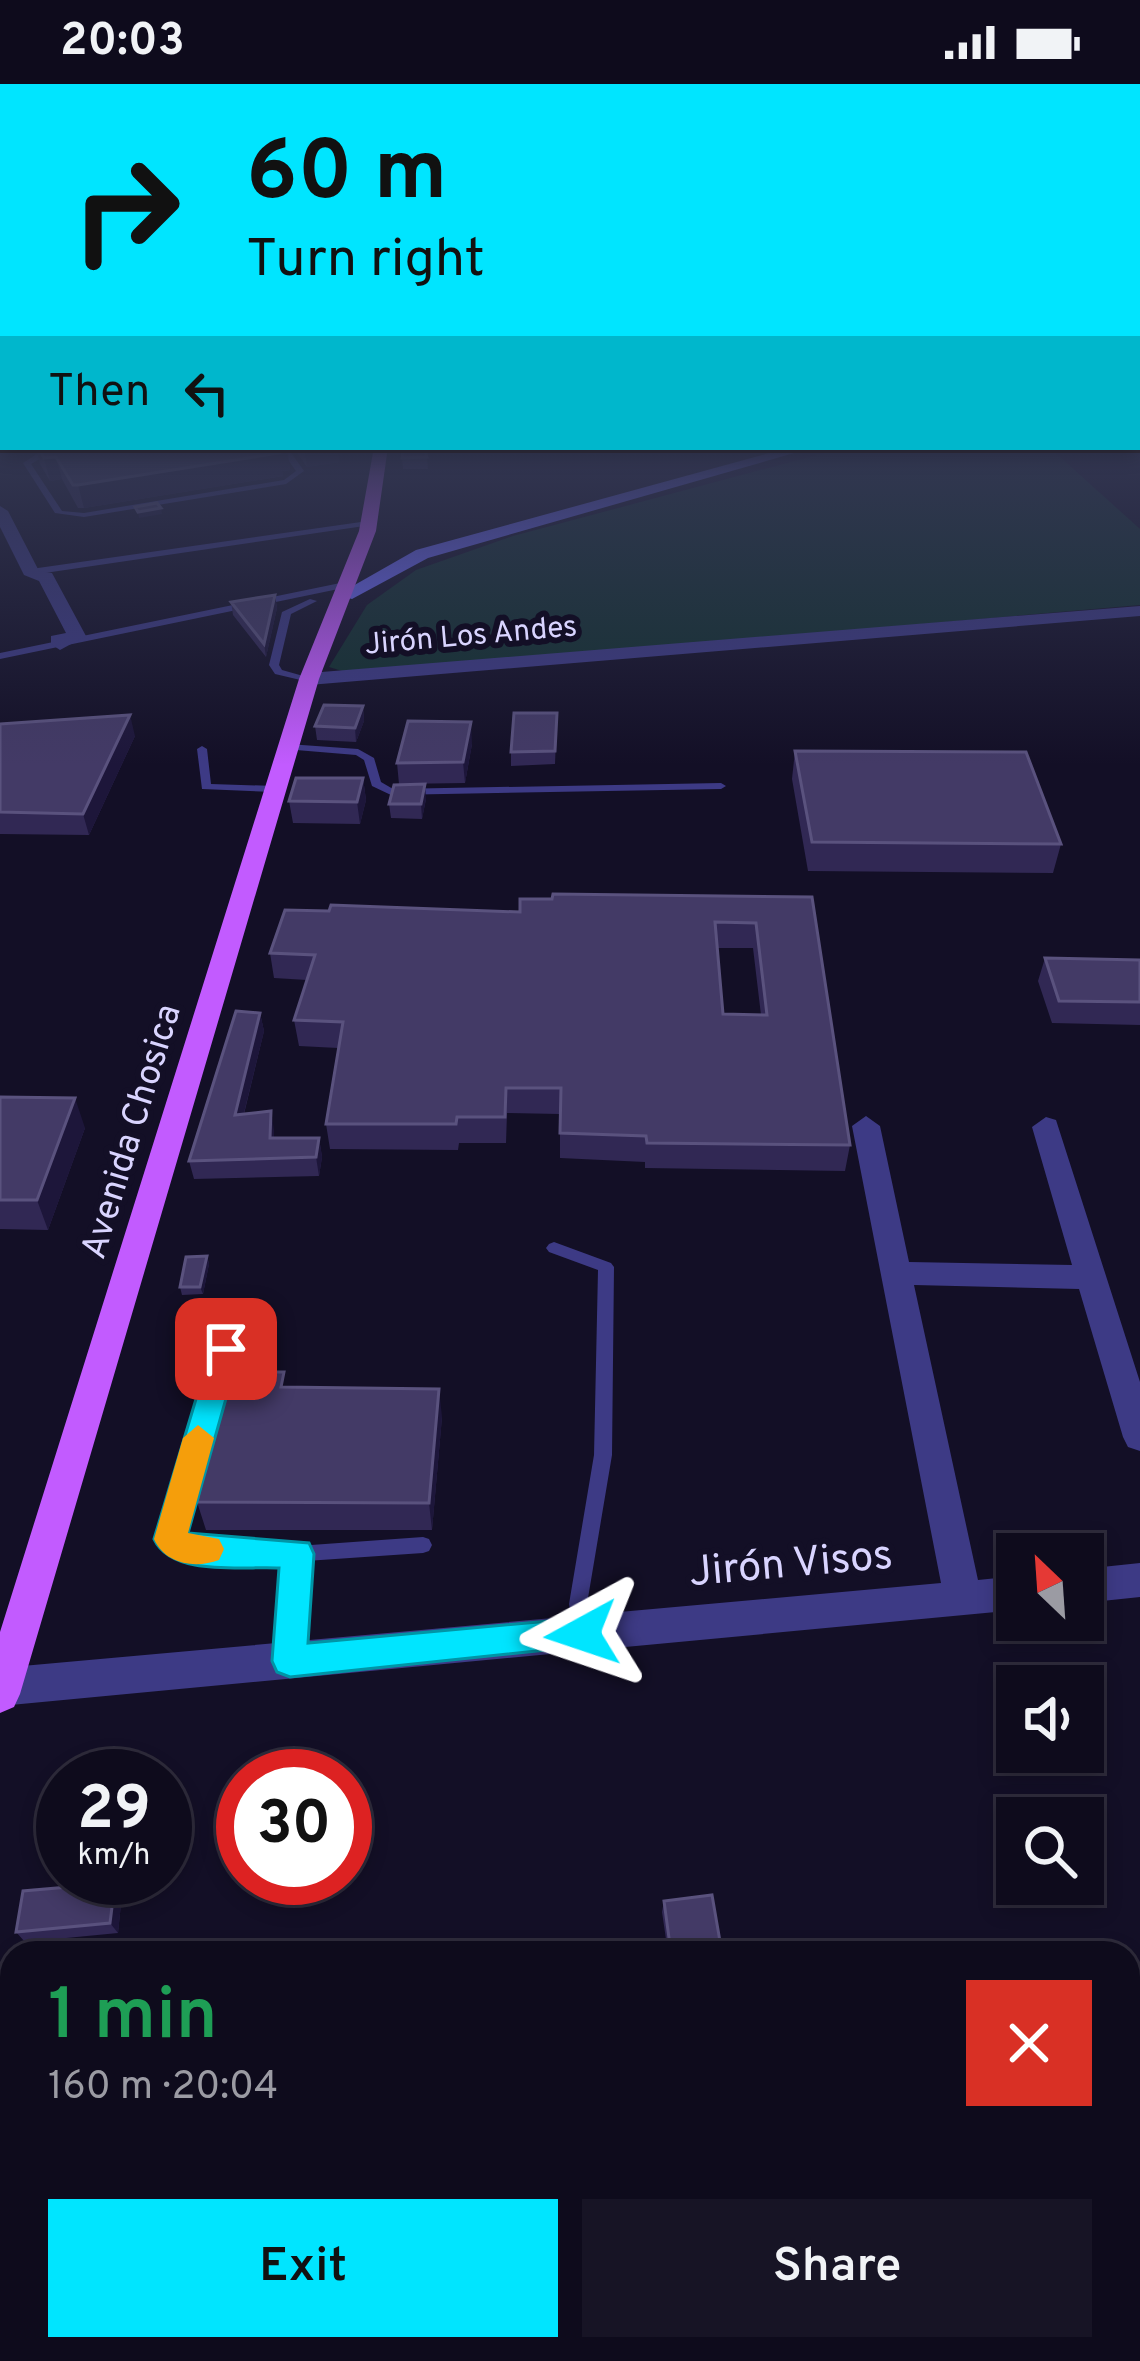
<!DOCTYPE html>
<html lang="en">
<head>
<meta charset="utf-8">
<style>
  :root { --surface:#0e0b1c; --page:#171425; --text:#f1f3f6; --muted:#9b9ba3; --line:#2e2b3b; --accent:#00e5ff }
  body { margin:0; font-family:Overpass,sans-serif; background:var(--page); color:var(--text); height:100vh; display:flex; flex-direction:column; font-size:45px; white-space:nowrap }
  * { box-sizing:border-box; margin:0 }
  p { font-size:39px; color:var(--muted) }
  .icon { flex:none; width:66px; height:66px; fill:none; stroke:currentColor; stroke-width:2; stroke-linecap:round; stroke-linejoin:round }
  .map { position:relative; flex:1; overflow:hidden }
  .side { position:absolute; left:0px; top:1857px; width:1140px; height:420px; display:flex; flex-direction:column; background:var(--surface); border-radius:36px 36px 0 0; box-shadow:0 6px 18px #0003,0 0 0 3px var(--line) }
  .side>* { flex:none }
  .guide { position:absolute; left:0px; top:0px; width:1140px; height:366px; box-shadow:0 6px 18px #0003,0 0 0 3px var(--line); background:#00e5ff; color:#111; overflow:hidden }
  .needle { width:78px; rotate:335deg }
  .controls { position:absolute; left:996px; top:1449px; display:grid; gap:24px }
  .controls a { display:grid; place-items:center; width:108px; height:108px; border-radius:0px; background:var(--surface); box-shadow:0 6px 18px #0003,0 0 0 3px var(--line); font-size:60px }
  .speed { position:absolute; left:36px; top:1665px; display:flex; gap:24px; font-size:60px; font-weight:700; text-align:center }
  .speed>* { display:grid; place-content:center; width:156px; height:156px; border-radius:50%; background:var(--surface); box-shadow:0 6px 18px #0003,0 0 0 3px var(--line); line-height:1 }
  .speed small { font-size:30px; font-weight:400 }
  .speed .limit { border:18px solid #d22; background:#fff; color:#111 }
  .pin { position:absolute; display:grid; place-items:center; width:102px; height:102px; color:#fff; margin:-51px; border-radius:24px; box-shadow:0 6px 18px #0006 }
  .me { position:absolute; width:132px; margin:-66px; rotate:265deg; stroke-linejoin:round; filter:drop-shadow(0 0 9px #0008) }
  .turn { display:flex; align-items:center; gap:42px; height:252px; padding:0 48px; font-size:54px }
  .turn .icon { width:156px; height:156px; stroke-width:2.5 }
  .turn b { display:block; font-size:84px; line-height:102px }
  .then { display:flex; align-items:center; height:114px; padding:0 48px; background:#0003; gap:24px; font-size:45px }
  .round { display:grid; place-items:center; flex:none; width:126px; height:126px; border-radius:0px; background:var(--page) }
  .summary { display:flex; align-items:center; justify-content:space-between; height:204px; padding:0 48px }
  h1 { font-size:72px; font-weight:600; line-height:90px; color:#1e9e55 }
  .button { display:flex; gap:24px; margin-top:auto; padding:24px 48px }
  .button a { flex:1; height:138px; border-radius:0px; background:var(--accent); color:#111; font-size:48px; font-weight:600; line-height:138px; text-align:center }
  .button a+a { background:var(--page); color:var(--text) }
  .status { display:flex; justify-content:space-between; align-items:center; height:84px; padding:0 60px; background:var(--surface); direction:ltr }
  .status svg { height:33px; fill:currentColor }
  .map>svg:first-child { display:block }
</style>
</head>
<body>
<div class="status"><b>20:03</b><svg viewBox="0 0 49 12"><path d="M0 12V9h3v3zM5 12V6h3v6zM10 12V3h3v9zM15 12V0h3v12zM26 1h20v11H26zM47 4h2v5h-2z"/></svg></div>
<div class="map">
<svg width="1140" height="2277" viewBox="0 0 1140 2277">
  <rect width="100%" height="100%" fill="#130f26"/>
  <!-- green -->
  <path fill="#12302f" d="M847,363H1049L1140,445V521L352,590L329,583L367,521L416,486L513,452Z"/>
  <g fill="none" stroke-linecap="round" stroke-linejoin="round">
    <!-- lane -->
    <path fill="#3d3a85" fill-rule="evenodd" d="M70,363H94L48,370L31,380L62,427L84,429L284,396L296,387L279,363H287L304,387L286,400L84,433L55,429L23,379L43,366Z
      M368,437H371V441L31,491L27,488L31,485Z
      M350,497L353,498V502L0,575V569Z
      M310,515L317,517L291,530L279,581L282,586L314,595L309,598L275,590L269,581L282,528Z
      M288,660L358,665L374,674L381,698L393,705L721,699L726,702L721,705L391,711L372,702L364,676L356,671L284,665V661Z
      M202,662L207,665L211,700L275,702L280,705L275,708L202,705L197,665Z
      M554,1158L611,1179L614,1183L612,1371L587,1520L590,1547L588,1553L581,1556L574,1553L569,1520L594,1371L598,1186L549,1168L546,1164L549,1160Z
      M226,1259L232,1260L234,1265L180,1452L186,1456L297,1462L423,1453L429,1455L432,1461L429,1467L423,1469L306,1477L300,1574L297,1580L290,1583L283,1580L280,1574L287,1478L183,1472L164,1461L161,1455L218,1265L220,1260Z"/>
    <!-- street -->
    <path fill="#3d3a85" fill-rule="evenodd" d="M0,422L8,427L39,487L52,489L86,552L60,566L51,560V552L66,549L39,497L24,491L0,443Z
      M1140,522V532L309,601L299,595L309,589Z
      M866,1032L880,1042L909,1178L1072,1181L1032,1043L1046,1033L1056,1036L1140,1298V1367L1128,1363L1123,1353L1079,1205L914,1201L978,1496L1017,1492V1526L0,1622V1584L941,1499L852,1042Z
      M1140,1479V1513L1083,1519V1485Z"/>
    <!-- secondary -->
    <path fill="#6f6bff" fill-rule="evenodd" d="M791,363H815L428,474L352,515L337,511L416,466Z"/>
    <!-- primary -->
    <path fill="#c25bff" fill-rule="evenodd" d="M374,363H388L376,447L319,595L20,1610L14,1623L0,1629V1548L299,595L359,447Z"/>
  </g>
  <!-- wall -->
  <path fill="#312854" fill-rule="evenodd" d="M36,363H81L84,368L98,365V363H286L290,386L282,387L283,392L84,424H78L62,395L50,397L40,380Z
    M293,363H337L339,378L307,383Z
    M427,373L428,385H403L402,374Z
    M275,511L277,524L266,573L233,531L231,518Z
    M363,622L364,637L356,658L317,656L315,642Z
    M557,629L555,680L511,682V668Z
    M0,640L135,652L89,751L0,750Z
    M472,660L465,699L399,700L397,679Z
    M795,667L1061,760L1053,789L808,787L792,695Z
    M363,694L366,716L360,740L293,739L289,717Z
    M426,715L422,735L391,734L389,720Z
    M812,813L850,1061L845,1087L645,1084V1078L560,1074V1030L507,1029L506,1059H459L458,1066L330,1065L326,1040L338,964L299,962L294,936L307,896L274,894L270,869L329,827L520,828ZM717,864H753L761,931L723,930Z
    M1045,874L1140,876V941L1052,939L1038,897Z
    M260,929L264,947L244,1030L274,1046V1054H319L322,1073L319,1092L194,1095L189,1077Z
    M0,1013L85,1044L48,1146L0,1145Z
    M207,1172L209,1180L203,1210L182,1211L180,1203Z
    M287,1303L442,1333L432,1446H206L197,1418Z
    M122,1810L118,1849L25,1858L16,1848Z
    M664,1817L722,1869H668L662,1828Z
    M12,1951V2072L0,2073V1953Z"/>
  <!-- shaded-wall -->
  <path fill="#1d163a" d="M304,363H337L339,378L307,383Z
    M287,364L290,386L282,387L283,392L84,424L78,401Z
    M56,373L62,395L50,397L44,374Z
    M161,424L162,430L139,434L138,428Z
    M275,511L277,524L266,573L264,560Z
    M363,622L364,637L356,658L355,644Z
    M130,631L135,652L89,751L83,730Z
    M471,638L472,660L465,699L463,678Z
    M363,694L366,716L360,740L357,718Z
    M425,700L426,715L422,735L421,720Z
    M260,929L264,947L239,1049L235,1031Z
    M75,1014L85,1044L48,1146L37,1116Z
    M271,1027L274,1046V1073L270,1054Z
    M319,1054L322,1073L319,1092L316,1073Z
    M207,1172L209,1180L203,1210L200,1203Z
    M439,1305L442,1333L432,1446L429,1419Z
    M115,1799L122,1810L118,1849L110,1839Z"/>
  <!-- building -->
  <path fill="#433a66" stroke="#5a527e" stroke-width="3" fill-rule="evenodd" d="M38,363H81L84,368L103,365L102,363L287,364L276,365L279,369L78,401H73L56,373L44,374Z
    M403,363H424L427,373L402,374Z
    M157,419L161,424L138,428L135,423Z
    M275,511L264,560L231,518Z
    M324,621L363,622L355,644L315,642Z
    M514,629H557L555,667L511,668Z
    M130,631L83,730L0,728V640Z
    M408,637L471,638L463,678L397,679Z
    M795,667L1026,668L1061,760L812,758Z
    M296,694H363L357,718L289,717Z
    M425,700L421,720H389L394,701Z
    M553,810L812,813L850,1061L647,1059L646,1052L560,1049L561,1004H506L505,1033H457L456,1040H326L343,938L294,936L315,871L270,869L285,826L329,827L331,821L520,828V815H552ZM715,838L756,839L767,931L723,930Z
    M1045,874L1140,876V918L1059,917Z
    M236,927L260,929L235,1031L271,1027L270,1054H319L316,1073L189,1077Z
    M0,1013L75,1014L37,1116H0Z
    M207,1172L200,1203H180L186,1173Z
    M254,1288H284L281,1303L439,1305L429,1419L197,1418L222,1303H251Z
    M115,1799L110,1839L16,1848L23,1807Z
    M712,1811L722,1869H671L664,1817Z
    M354,1860V1869H280Z
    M12,1951V2058L0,2059V1953Z"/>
  <!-- sky -->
  <linearGradient id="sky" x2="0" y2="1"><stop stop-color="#0a0815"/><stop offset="0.53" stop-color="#333752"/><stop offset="1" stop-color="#333752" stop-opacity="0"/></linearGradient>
  <rect width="1140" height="681" fill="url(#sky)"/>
  <!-- route -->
  <path fill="#00e5ff" stroke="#0095a6" stroke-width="3" d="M226,1254L240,1265L188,1449L309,1459L314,1470L308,1559L582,1534L594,1538L599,1550L594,1561L290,1593L277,1588L272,1577L279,1484C243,1482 172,1493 154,1455L211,1265Z"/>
  <!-- slow -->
  <path fill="#f59e0b" d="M198,1341L214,1354L188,1449L219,1455L224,1465L219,1476C195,1485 165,1480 154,1455L183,1354Z"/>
  <g text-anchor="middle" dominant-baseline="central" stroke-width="12" stroke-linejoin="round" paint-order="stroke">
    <!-- far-street labels -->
    <g font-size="30" fill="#d9d4ff" stroke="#130f26">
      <text transform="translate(471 553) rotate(-5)">Jirón Los Andes</text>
    </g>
    <!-- street labels -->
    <g font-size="36" fill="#d9d4ff" stroke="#130f26">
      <text transform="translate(133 1048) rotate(-73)">Avenida Chosica</text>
    </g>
    <!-- near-street labels -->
    <g font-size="42" fill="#d9d4ff" stroke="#130f26">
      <text transform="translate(791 1482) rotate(-5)">Jirón Visos</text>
    </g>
  </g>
</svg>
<div class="controls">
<a><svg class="needle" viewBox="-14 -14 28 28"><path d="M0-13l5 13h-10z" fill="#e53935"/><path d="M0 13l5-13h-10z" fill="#9b9ba3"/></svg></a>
<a><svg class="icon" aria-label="sound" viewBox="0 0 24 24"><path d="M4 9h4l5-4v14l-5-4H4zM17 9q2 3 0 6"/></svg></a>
<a><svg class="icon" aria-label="search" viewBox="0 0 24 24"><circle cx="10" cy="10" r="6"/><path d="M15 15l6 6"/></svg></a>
</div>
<div class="speed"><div>29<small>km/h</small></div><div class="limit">30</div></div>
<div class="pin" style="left:226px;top:1265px;background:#d93025"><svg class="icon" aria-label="arrive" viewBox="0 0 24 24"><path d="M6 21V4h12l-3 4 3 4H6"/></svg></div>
<svg class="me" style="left:582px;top:1550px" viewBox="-20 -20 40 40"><path d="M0-17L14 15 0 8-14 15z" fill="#00e5ff" stroke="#fff" stroke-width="4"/></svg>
<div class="guide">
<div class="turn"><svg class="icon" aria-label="right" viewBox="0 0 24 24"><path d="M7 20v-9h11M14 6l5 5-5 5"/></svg><div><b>60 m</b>Turn right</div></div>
<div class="then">Then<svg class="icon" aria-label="left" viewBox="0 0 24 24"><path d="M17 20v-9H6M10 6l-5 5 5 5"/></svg></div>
</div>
<section class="side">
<div class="summary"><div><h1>1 min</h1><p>160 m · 20:04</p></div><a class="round" style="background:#d93025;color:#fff"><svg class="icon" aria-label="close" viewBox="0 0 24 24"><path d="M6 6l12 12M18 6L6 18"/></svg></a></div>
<div class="button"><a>Exit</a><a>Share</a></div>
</section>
</div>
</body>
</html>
